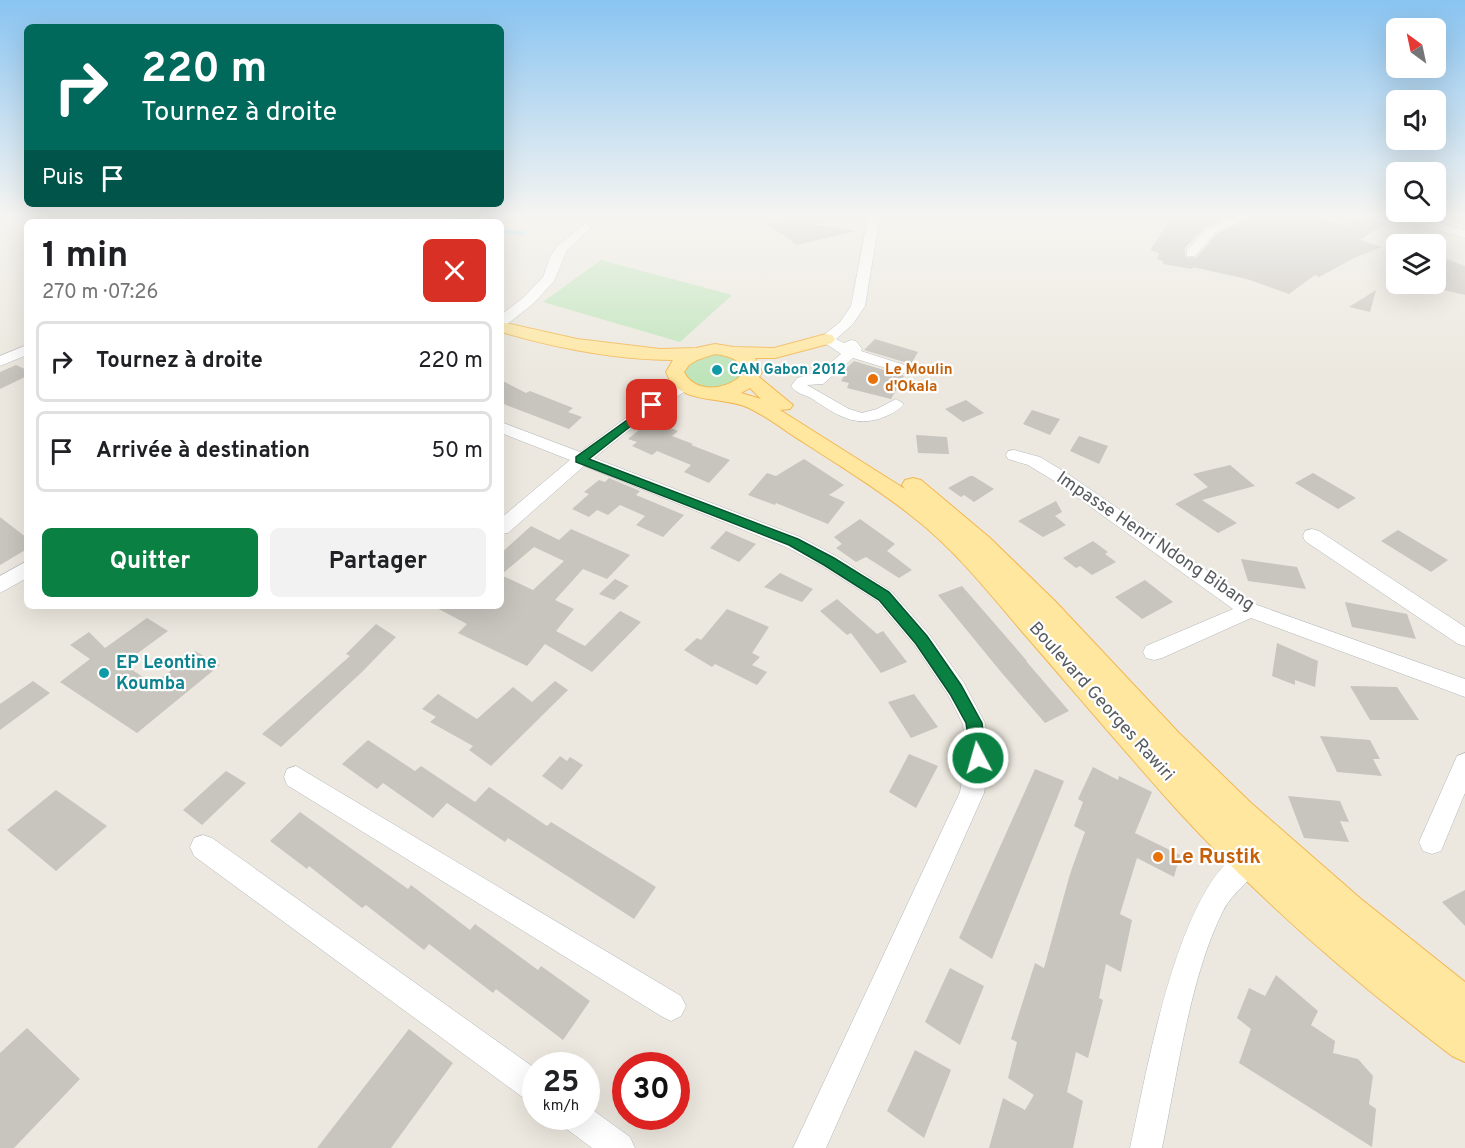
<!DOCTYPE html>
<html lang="fr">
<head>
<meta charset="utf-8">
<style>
  :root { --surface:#fff; --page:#f2f2f2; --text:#202124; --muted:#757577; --line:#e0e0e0; --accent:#0b8043 }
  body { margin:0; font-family:Overpass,sans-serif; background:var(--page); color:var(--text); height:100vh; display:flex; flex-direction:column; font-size:22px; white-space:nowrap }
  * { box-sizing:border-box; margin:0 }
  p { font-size:20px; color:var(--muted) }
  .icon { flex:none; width:33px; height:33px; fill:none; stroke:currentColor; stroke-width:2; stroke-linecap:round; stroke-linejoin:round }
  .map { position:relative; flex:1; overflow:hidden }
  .details { position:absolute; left:24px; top:219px; width:480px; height:390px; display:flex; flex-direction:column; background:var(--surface); border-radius:9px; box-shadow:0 6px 24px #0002 }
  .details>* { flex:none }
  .hud { position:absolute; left:24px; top:24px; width:480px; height:183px; border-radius:9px; box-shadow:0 6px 24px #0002; background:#00695c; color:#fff; overflow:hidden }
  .needle { width:39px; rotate:327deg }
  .controls { position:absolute; left:1386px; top:18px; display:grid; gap:12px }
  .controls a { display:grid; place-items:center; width:60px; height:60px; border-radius:9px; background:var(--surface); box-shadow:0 6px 24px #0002; font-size:30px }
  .speed { position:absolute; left:522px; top:1052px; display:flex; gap:12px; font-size:30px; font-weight:700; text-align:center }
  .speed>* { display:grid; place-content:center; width:78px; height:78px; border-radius:50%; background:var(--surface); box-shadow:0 6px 24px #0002; line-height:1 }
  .speed small { font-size:15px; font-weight:400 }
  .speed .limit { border:9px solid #d22; background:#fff; color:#111 }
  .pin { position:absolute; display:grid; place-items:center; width:51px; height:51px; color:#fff; margin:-26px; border-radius:12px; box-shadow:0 3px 9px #0006 }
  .me { position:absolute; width:66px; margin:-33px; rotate:354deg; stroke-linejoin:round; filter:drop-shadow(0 0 4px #0008) }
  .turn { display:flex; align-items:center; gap:21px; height:126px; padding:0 18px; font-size:27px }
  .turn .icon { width:78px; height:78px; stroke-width:2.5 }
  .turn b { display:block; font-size:42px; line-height:51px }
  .then { display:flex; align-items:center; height:57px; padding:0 18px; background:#0003; gap:12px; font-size:22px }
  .round { display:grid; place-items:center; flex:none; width:63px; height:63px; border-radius:9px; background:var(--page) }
  .overview { display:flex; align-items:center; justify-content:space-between; height:102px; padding:0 18px }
  h1 { font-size:36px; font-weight:700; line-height:45px }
  .action { display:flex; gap:12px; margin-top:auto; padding:12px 18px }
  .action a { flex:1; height:69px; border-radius:9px; background:var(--accent); color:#fff; font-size:24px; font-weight:700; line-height:69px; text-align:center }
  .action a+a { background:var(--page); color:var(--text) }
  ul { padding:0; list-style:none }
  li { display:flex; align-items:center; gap:18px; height:81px; margin:0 12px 9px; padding:0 6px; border:3px solid var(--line); border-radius:9px }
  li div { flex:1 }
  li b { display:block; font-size:22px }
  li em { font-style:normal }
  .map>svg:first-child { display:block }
</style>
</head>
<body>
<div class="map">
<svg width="1465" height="1148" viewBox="0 0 1465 1148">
  <rect width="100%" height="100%" fill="#ece8df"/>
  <!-- green -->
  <path fill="#bee4ba" d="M601,260L732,295L680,342L543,302Z
    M712,354L731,356L744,364L745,375C740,379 734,385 728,387C712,392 690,387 684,372L690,361Z"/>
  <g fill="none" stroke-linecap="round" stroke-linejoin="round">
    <!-- stream -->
    <path stroke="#9bddff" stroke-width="4" d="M459,216L476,222
      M501,231L523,233"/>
  </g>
  <!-- building -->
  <path fill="#c8c4be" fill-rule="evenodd" d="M792,216H835L817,225L856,231L797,245L769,225Z
    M1173,216H1232L1206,226L1185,248V256L1187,258L1197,257L1217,234L1255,216H1315L1345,226L1363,216L1386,223L1360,240L1382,247L1354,258L1319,277L1315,275L1289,294L1247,279L1193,267L1192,269L1163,264V261L1157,259L1159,253L1150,250Z
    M1436,255L1465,266V295L1422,285L1436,284Z
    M1376,290L1370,312L1349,307Z
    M875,339L918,352L911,364L864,350Z
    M854,361L904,376L891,399L847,388L849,383L841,381L844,376L839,375Z
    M16,365L27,370V376L0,389V372Z
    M501,380L526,393L530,391L573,408L568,412L582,417L569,429L501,403Z
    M966,400L984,413L963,422L945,409Z
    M1032,410L1060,419L1050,435L1023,424Z
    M651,420L678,431L672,436L693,444L691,445L730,460L709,483L684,472L691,465L657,451L652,455L632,446L637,442L628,439Z
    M916,435L947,437L949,454L918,453Z
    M1079,436L1108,446L1099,464L1070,451Z
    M804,459L844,485L829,495L845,502L828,524L776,503L775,505L748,495L767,473L776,476Z
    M1230,465L1255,486L1202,500L1237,523L1218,533L1175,504L1208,487L1193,474Z
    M1313,473L1356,498L1338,509L1295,483Z
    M970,476H973L994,489L974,502L964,495L961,497L948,488Z
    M609,478L640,491L636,495L684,515L663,537L636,525L645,516L620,505L608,515L597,510L589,517L572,509L589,494L584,492L599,480L605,482Z
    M1056,501L1062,512L1055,516L1066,525L1043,537L1018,521Z
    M0,517L27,538V549L0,565Z
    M860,519L895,544L887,551L912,570L899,578L866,557L856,562L836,548L842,544L834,537Z
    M531,526L559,540L571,529L630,555L607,579L583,569L555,600L574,609L556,631L585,646L620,611L641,622L592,672L545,644L527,666L458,633L467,624L433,606H501V553ZM534,547L564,561L533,590L501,575Z
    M1398,530L1448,560L1431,572L1381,541Z
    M726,531L756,544L739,562L710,548Z
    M1093,541L1108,552L1105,554L1116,562L1092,575L1080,566L1076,568L1063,558Z
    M1241,559L1297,567L1306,589L1248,581Z
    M780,573L813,589L802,602L764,587Z
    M615,579L629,586L614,600L599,594Z
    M1145,580L1173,602L1142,619L1115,597Z
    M962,586L1027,661H1026L1069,711L1045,723L1001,672L938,595Z
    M837,599L877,634L883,631L907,662L881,673L851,633L847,635L820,611Z
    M1345,602L1407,614L1416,639L1352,627Z
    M727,609L769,627L752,653L760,657L752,665L767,672L757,685L715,664L712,667L684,650L697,638L701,640Z
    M147,618L168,631L123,664L154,684L195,651L220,665L137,733L60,682L90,659L70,645L89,632L105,648Z
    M376,624L396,637L362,672L281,747L262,734L350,656L346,654Z
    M1277,643L1318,661L1315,687L1295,680V685L1272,676Z
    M33,681L50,693L0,730V704Z
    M555,681L568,690L491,766L469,750L473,746L430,722L436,717L422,709L438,694L477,719L513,687L532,702Z
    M1350,686L1397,687L1419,720H1370Z
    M914,694L938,727L911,738L888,702Z
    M1320,736L1370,740L1380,759H1373L1382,776L1337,772Z
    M368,740L415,771L421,766L475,802L489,787L547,826L551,822L656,887L634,919L508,838L505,842L447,803L433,818L383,783L377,789L342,764Z
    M909,754L938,766L916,808L889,792Z
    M560,756L567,761L570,757L583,765L562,790L542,776Z
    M1093,767L1118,780L1119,776L1152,792L1135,833L1180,855L1174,877L1137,858L1120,914L1132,920L1121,972L1106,964L1099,998L1103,1000L1088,1058L1076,1052L1067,1092L1083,1101L1073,1148H989L1003,1098L1025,1110L1034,1095L1008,1078L1017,1042L1011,1039L1035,963L1044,968L1070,874L1085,832L1074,826L1083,802L1078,799Z
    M1035,769L1064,781L992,959L959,938Z
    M226,771L246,783L202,825L183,810Z
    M56,790L107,826L56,871L7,830Z
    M1288,796L1340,801L1349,822L1340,821L1349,842L1304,838Z
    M300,812L408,889L411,885L470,930L475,924L538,970L541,966L590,1001L563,1040L496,989L493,993L429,944L424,950L366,905L362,908L309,866L307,869L270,841Z
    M1465,890V926L1442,902Z
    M950,968L984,986L960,1045L925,1022Z
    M1276,975L1318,1011L1311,1025L1335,1041L1333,1053L1358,1059L1373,1076L1369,1104L1376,1109L1372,1147L1239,1063L1251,1029L1237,1018L1249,988L1265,996Z
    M27,1028L80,1079L14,1148H0V1053Z
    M409,1029L453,1063L391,1148H317Z
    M915,1050L951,1070L924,1138L887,1111Z"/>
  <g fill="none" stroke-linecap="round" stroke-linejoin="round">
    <defs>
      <path id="minor" d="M208,216H226L241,222H222Z
        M257,216H275L289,222H271Z
        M293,216H311L327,222H308Z
        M391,216H406L396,222H380Z
        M868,216H880L865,306L853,324L836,339L844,343L851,340L856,341L862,349L861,351L911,367L913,370L906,374L853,358L823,384L807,385L849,409L862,413L877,409L896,399L904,404C899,410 892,414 884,417C855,429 835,414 811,398C803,394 797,394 791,386L797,378L810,374L815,376L841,354L819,339L840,322L851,306Z
        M1237,216H1253L1216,232L1195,256H1187V250L1208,228Z
        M1394,216H1412L1465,230V238L1396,218Z
        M585,224L591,228L567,250L554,281L534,303L506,325L501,326V315L524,297L543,277L550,257L558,245Z
        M27,345V355L0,366V356Z
        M685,380L690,382L693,385L690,388L642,420L594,458L800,537L836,556L891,591L929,634L964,683L985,723L990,758L984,793L826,1148H793L960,792L966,758L963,724L948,695L915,646L877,601L822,566L786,547L584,466L508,533L501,534V518L570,460L501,433V422L580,452L631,414Z
        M1014,450L1040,457L1068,474L1257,605L1465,679V697L1251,618L1162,658L1154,660L1146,658L1143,652L1146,646L1233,609L1056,482L1028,465L1008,459L1006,455L1008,451Z
        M1312,529L1319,531L1465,627V646L1458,644L1305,541L1303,536L1305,531Z
        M27,561V578L0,593V576Z
        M1465,753V793L1441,851L1432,854L1423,851L1419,842L1457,756Z
        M296,766L681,996L686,1006L681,1016L671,1021L661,1016L287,785L284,777L287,769Z
        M203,835L212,838L536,1069V1103L525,1099L194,856L190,847L194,838Z
        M1249,847L1258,851L1262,860C1254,880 1233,891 1223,911C1190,976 1177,1076 1162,1148H1130C1146,1078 1178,876 1249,847Z
        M586,1105L630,1137L635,1148H592L564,1127L559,1116H586Z"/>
      <path id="major" d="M134,216H154L166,222H145Z
        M165,216H185L197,222H176Z
        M501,322L577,339L660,349L696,348L715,344L734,347L774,348L826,334L832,335L835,339L832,343L775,358H755L762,372L759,377L793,405L790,409L780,410L905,489L902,485L905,480L913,478L921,480L990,538L1055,601L1179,733L1250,802L1361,899L1465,982V1062L1452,1056C1355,982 1262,902 1179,812C1125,752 1072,689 1019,628C986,589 953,548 913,517C878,489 840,466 803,442C785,431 768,417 749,408C722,395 678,406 666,372L673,360C616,360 556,348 501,332ZM715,354C728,356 740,358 744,372C731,390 695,395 684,372L689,365L697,360ZM750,388L761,399L741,393Z"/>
    </defs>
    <!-- minor casing -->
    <use href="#minor" stroke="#b2b6ba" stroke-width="1"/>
    <!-- major casing -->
    <use href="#major" stroke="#f3b650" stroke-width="2"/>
    <!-- minor -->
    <use href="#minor" fill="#fff" fill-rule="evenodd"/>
    <!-- major -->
    <use href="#major" fill="#ffe7a0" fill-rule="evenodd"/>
  </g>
  <!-- sky -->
  <linearGradient id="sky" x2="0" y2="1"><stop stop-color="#89c4f1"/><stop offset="0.57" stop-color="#f6f5f1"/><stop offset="1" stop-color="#f6f5f1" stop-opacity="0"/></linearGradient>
  <rect width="1465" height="377" fill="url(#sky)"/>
  <!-- route -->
  <path fill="#0b8043" stroke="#07532c" stroke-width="1.5" d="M652,402L655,403V407L589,459L798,539L834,558L889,592L927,636L961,685L982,723L986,758L983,763L978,765L972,763L966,723L950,694L916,644L879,600L824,565L789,545L576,462V457Z"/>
  <!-- markers -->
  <g fill="#0f9aa8" stroke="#fff" stroke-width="2">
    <circle cx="717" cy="370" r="6"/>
    <circle cx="104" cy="673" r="6"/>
  </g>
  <g fill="#e8710a" stroke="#fff" stroke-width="2">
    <circle cx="873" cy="379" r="6"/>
    <circle cx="1158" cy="857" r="6"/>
  </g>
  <g text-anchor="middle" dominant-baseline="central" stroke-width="4.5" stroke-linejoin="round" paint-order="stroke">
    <!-- far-culture labels -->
    <g font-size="15" font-weight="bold" fill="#0d838f" stroke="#fff" text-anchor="start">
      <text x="729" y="370">CAN Gabon 2012</text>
    </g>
    <!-- far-food labels -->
    <g font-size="15" font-weight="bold" fill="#c56008" stroke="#fff" text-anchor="start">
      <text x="885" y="370">Le Moulin<tspan x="885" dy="17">d'Okala</tspan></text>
    </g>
    <!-- street labels -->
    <g font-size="18" fill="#585c60" stroke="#fff">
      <text transform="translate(1155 542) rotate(34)">Impasse Henri Ndong Bibang</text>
      <text transform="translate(1101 702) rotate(48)">Boulevard Georges Rawiri</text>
    </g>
    <!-- culture labels -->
    <g font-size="18" font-weight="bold" fill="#0d838f" stroke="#fff" text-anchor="start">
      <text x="116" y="663">EP Leontine<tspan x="116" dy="21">Koumba</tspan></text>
    </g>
    <!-- near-food labels -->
    <g font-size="21" font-weight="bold" fill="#c56008" stroke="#fff" text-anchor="start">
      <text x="1170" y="857">Le Rustik</text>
    </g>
  </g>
</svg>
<div class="controls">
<a><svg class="needle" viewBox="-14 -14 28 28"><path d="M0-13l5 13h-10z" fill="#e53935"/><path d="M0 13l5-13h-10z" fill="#757577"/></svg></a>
<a><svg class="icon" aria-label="sound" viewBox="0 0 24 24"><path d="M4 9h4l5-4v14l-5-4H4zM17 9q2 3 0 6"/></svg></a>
<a><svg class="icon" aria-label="search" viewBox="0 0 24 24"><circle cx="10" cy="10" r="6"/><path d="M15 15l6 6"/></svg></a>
<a><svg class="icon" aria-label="layers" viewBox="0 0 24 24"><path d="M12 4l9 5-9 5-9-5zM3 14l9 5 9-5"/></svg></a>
</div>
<div class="speed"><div>25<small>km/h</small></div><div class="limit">30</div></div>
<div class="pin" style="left:652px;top:405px;background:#d93025"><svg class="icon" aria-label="arrive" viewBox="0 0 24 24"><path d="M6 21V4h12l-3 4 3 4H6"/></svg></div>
<svg class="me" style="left:978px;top:758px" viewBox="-20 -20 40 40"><circle r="17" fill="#0b8043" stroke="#fff" stroke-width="3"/><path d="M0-11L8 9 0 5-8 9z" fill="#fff"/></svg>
<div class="hud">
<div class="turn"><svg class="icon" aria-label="right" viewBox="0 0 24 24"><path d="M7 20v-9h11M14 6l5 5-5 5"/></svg><div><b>220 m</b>Tournez à droite</div></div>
<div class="then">Puis<svg class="icon" aria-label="arrive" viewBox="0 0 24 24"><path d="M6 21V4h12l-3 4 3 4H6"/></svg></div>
</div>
<section class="details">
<div class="overview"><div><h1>1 min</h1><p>270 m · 07:26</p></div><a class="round" style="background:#d93025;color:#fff"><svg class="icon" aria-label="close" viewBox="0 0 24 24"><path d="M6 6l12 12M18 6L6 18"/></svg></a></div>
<ul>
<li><svg class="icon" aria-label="right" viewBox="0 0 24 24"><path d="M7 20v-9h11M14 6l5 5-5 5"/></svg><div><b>Tournez à droite</b></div><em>220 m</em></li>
<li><svg class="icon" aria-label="arrive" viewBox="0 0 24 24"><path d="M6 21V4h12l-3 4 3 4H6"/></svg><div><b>Arrivée à destination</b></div><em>50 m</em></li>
</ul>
<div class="action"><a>Quitter</a><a>Partager</a></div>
</section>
</div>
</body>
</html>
